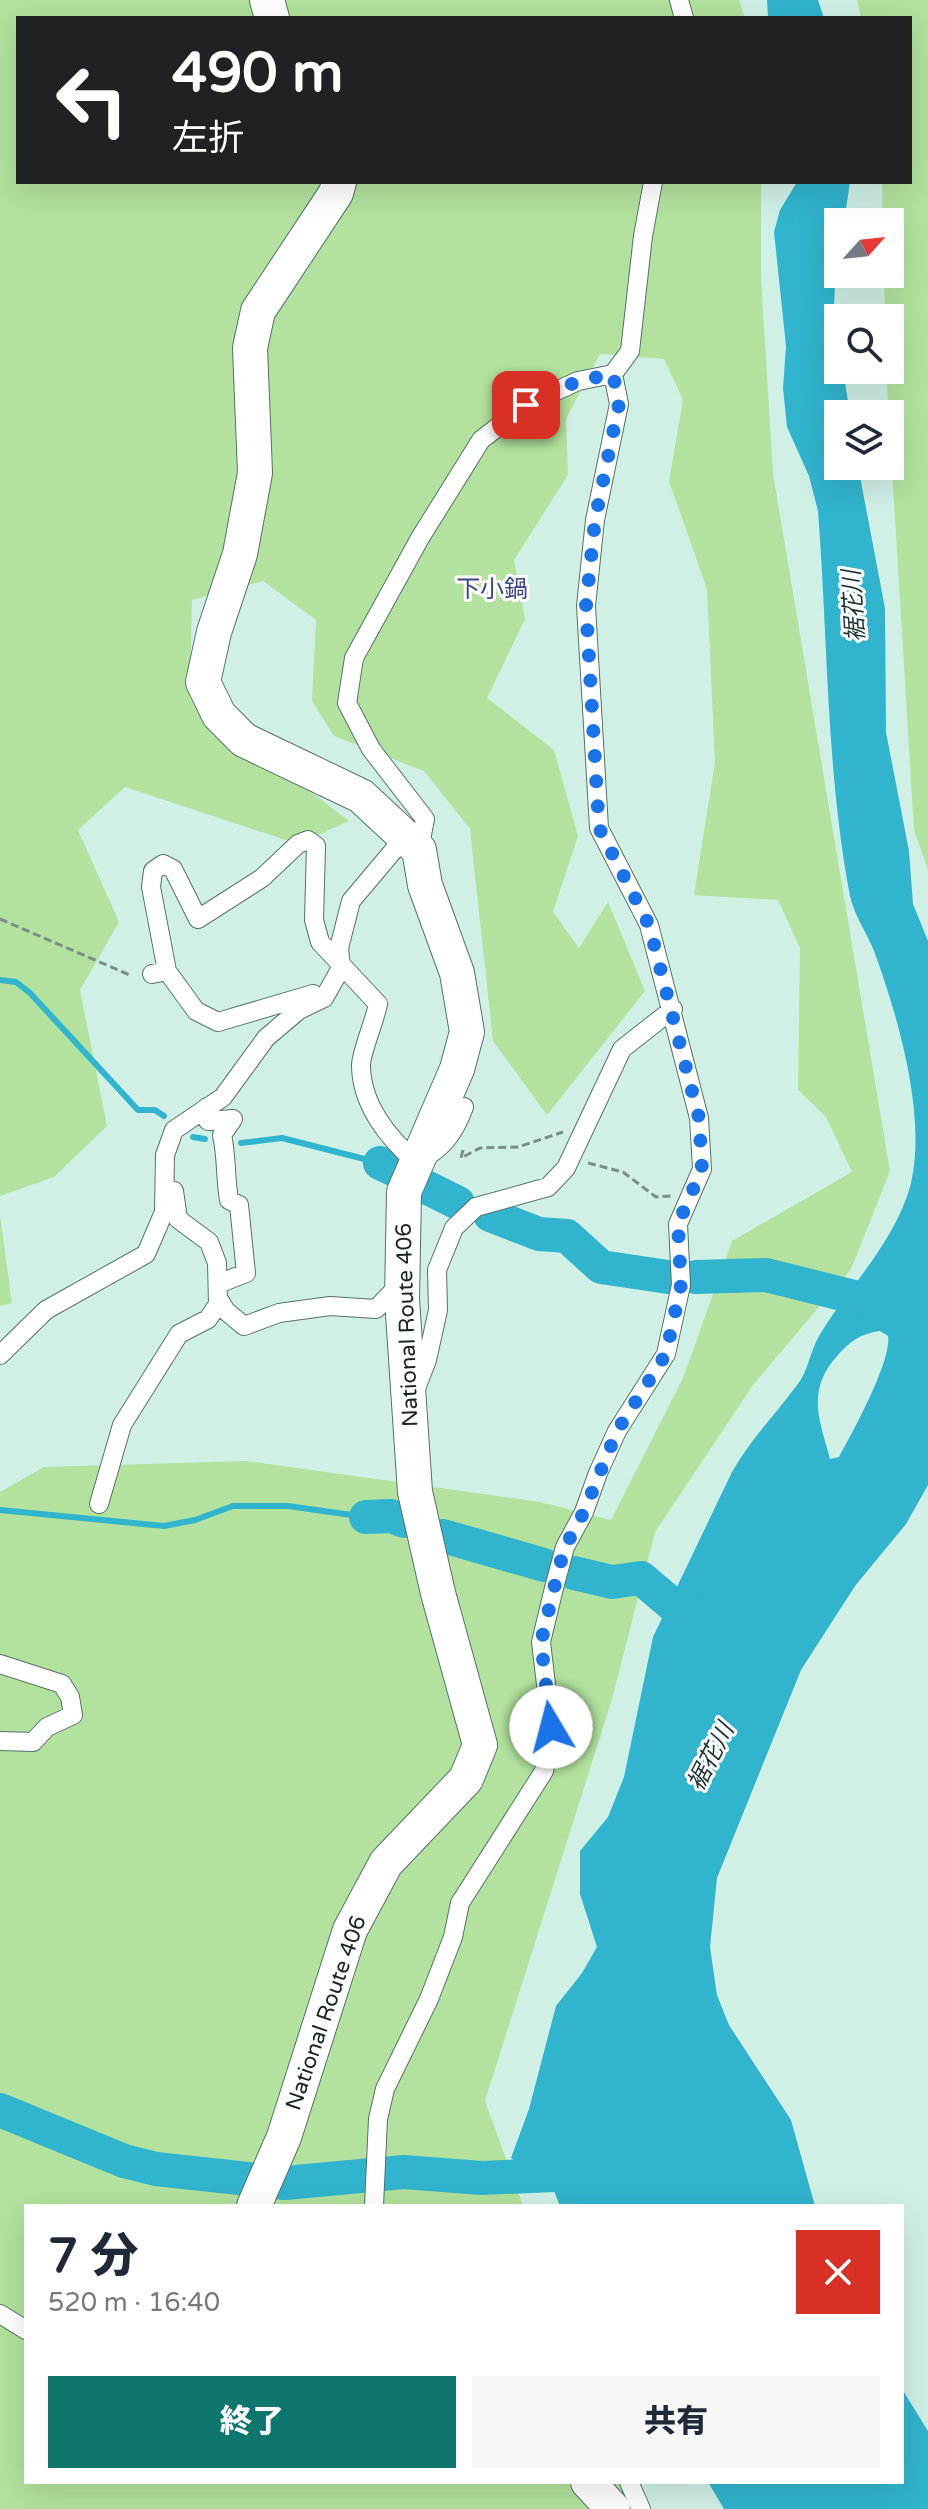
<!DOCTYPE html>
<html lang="ja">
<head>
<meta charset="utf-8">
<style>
  :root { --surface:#fff; --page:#f6f6f7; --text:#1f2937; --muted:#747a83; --accent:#0f766e }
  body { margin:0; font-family:"Varela Round","Noto Sans JP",sans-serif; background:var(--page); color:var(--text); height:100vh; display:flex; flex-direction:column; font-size:30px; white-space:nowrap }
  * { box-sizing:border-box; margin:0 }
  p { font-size:26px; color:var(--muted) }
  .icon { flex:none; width:44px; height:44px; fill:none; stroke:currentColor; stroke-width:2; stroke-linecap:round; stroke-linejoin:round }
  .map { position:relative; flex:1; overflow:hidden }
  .panel { position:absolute; left:24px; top:2204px; width:880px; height:280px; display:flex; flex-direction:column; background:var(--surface); border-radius:0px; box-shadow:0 8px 32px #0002 }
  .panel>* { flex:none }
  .guide { position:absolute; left:16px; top:16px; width:896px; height:168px; border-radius:0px; box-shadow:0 8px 32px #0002; background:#202124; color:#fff; overflow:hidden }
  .needle { width:52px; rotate:63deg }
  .controls { position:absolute; left:824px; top:208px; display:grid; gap:16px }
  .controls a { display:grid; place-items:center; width:80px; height:80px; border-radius:0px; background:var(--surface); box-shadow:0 8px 32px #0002; font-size:40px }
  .pin { position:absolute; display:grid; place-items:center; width:68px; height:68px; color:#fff; margin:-34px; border-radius:16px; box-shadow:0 4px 12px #0006 }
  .me { position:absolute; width:88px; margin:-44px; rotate:352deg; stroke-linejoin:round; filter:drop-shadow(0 0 6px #0008) }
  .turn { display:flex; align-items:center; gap:28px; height:168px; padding:0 24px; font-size:36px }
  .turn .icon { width:104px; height:104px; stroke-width:2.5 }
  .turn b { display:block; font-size:56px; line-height:68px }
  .round { display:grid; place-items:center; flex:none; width:84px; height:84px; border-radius:0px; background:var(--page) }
  .summary { display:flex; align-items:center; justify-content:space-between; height:136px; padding:0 24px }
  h1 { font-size:48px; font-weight:800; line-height:60px }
  .primary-button { display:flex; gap:16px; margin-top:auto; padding:16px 24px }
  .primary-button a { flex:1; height:92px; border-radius:0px; background:var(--accent); color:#fff; font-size:32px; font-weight:800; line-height:92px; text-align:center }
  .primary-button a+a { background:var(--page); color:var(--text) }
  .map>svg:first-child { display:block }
</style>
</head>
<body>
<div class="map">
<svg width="928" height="2509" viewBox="0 0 928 2509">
  <rect width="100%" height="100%" fill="#d0f0e6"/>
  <!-- green -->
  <path fill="#b2e29d" d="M0,0H739L745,18H18V182H761V277L773,474L890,1171L851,1269L753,1385L655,1532L612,1699L485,2101L523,2206H26V2482H627L638,2509H0V1492L44,1467L246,1461L540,1502L611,1520L683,1378L732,1241L852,1172L826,1117L798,1090L800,948L778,900L694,895L715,762L707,589L669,481L683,400L664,359L600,354L566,419L568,475L514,560L525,619L487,698L554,750L578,836L553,912L579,948L608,902L645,991L547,1115L493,1041L470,829L424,771L334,736L312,701L316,620L263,581L192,600L190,699L349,821L298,844L125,787L78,830L119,922L80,990L107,1126L54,1177L0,1196Z
    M857,0H928V870L914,830L886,370H890V318H885L884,274H890V222H883L882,182H910V18H861Z
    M0,1215L12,1303L0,1306Z"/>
  <!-- water -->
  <path fill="#31b4ce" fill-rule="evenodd" d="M767,0H818L824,18H768Z
    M797,182H850L844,222H838L834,307L838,370H843L850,414H838V466H858L885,608L886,732L909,851L913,904L928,941V1485L906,1524L855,1586L801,1670L717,1878L710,1947L717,1995L729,2025L791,2120L815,2206H560L554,2191L511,2158L529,2109L556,2006L582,1973L597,1947L580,1894V1851L608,1817L624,1777L653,1637L732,1472C750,1440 775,1415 797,1385C808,1372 810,1351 819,1336C849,1286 893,1245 910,1187C928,1119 898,1016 874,951C867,933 854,915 850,896C826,770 828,639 818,511L809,476L787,427L783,388L786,346L774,232L780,210ZM880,1331L888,1336C892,1360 853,1432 839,1457L830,1459C819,1418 806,1390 838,1355C850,1341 862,1333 880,1331Z
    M902,2389L928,2431V2509H724L708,2482H902Z"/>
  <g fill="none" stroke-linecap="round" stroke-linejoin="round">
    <!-- stream -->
    <path stroke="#31b4ce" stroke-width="6" d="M0,980L16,982L30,993L138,1110H155L164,1116
      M193,1137L205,1139
      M241,1143L282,1138L380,1163
      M0,1510L164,1526L195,1520L233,1506H288L366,1517"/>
    <!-- river -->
    <path stroke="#31b4ce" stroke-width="34" d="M380,1163L393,1169
      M426,1187L458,1203
      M490,1215L539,1234L567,1236L601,1267L668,1277
      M696,1277L766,1275L862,1299L928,1311
      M366,1517L391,1516L404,1521
      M443,1536L544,1565
      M574,1573L612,1582L641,1578L681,1612L701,1609L708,1617
      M0,2110L124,2161L156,2169L285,2183L404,2172L481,2178L577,2174"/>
    <defs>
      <path id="street" d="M679,0L684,18
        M613,374L630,351L643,236L653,182
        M167,971L196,1011L218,1022L313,994
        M152,974L167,971L151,887L153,871L163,864L173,869L198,919L262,878L298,844L308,840L316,846L314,920L320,942L378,1004C375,1020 361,1053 361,1065C361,1104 388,1138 416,1162C442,1150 454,1134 464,1107
        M207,1107L208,1121L233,1119L222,1135C227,1157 225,1177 229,1200L239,1205L246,1273L218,1284
        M218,1298L226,1311L244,1326L279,1313L330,1306L376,1309L400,1284
        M0,1355L46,1310L146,1254L164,1212L165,1155L174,1130L223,1097L266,1038L299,1010L324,998L341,968L339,948L351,901L404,838
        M415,1391L427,1360L438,1310L437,1270L454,1228L476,1207L548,1187L566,1168L622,1049L673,1009
        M99,1504L122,1425L179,1334L208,1319L218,1304L217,1263L209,1242L178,1219L174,1191
        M0,1664L62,1684L70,1697L73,1715L47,1727L33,1742L0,1741
        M374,2206L378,2119L385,2089L429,1999L453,1937L460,1903L544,1771L551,1727L541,1642L554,1588L565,1547L584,1512L598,1473L617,1431L666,1354L681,1285L678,1224L702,1169L699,1118L649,925L599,828L586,606L595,520L619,404L613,374L578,381L526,405L481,440L420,538L354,658L347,703L371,749L425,819L419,850
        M0,2314L26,2330
        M629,2482L641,2509"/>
      <path id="highway" d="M267,0L272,18
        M254,2206L284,2137L350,1930L386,1863L466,1779L480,1745L438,1593L415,1492L402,1299L404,1192L457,1069L467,1032L457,973L425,885L419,850L361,796L244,740L219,715L203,682L214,632L240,554L255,473L250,348L258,311L336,193L339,182
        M588,2482L613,2509"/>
    </defs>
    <!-- street casing -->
    <use href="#street" stroke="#557169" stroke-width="20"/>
    <!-- highway casing -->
    <use href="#highway" stroke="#557169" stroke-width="36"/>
    <!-- path -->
    <path stroke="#798f89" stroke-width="3" stroke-dasharray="8 4" stroke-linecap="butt" d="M0,919L132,976
      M463,1150L461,1158L480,1148L518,1147L563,1132
      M588,1163L623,1172L656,1197L671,1196"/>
    <!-- street -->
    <use href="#street" stroke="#fff" stroke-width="18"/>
    <!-- highway -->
    <use href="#highway" stroke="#fff" stroke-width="34"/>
  </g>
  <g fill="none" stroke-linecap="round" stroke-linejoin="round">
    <!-- route -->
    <path stroke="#1a73e8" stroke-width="14" stroke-dasharray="0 25.2" d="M526,405L578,381L613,374L619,404L595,520L586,606L599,828L649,925L699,1118L702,1169L678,1224L681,1285L666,1354L617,1431L584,1512L565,1547L559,1568L541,1642L551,1727"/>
  </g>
  <g text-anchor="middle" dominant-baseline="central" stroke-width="6" stroke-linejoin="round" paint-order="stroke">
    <!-- street labels -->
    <g font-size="22" fill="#1a2623" stroke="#fff">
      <text transform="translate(407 1325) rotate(-92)">National Route 406</text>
      <text transform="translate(326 2013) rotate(-71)">National Route 406</text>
    </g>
    <!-- neighbourhood labels -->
    <g font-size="24" fill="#3b4883" stroke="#fff">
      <text x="492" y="589">下小鍋</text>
    </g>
    <!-- water labels -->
    <g font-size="24" font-style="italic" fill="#1d3338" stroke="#fff">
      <text transform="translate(854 606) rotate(-94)">裾花川</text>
      <text transform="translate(711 1757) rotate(-63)">裾花川</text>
    </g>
  </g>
</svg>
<div class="controls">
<a><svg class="needle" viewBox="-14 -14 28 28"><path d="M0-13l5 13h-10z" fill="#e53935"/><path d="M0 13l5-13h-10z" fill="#747a83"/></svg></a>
<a><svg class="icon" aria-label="search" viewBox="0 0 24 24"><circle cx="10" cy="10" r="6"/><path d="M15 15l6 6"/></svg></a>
<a><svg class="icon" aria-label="layers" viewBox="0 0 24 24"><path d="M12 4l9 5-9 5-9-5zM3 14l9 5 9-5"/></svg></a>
</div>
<div class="pin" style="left:526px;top:405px;background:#d93025"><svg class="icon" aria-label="arrive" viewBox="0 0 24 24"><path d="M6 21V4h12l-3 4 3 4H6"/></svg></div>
<svg class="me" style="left:551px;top:1727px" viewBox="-20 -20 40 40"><circle r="19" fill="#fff"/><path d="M0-13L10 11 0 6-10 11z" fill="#1a73e8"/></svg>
<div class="guide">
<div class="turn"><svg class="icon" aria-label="left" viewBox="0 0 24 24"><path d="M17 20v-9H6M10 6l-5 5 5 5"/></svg><div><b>490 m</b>左折</div></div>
</div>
<section class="panel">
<div class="summary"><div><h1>7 分</h1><p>520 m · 16:40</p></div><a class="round" style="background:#d93025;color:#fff"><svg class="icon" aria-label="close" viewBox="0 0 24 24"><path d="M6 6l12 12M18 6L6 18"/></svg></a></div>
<div class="primary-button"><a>終了</a><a>共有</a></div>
</section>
</div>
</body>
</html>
